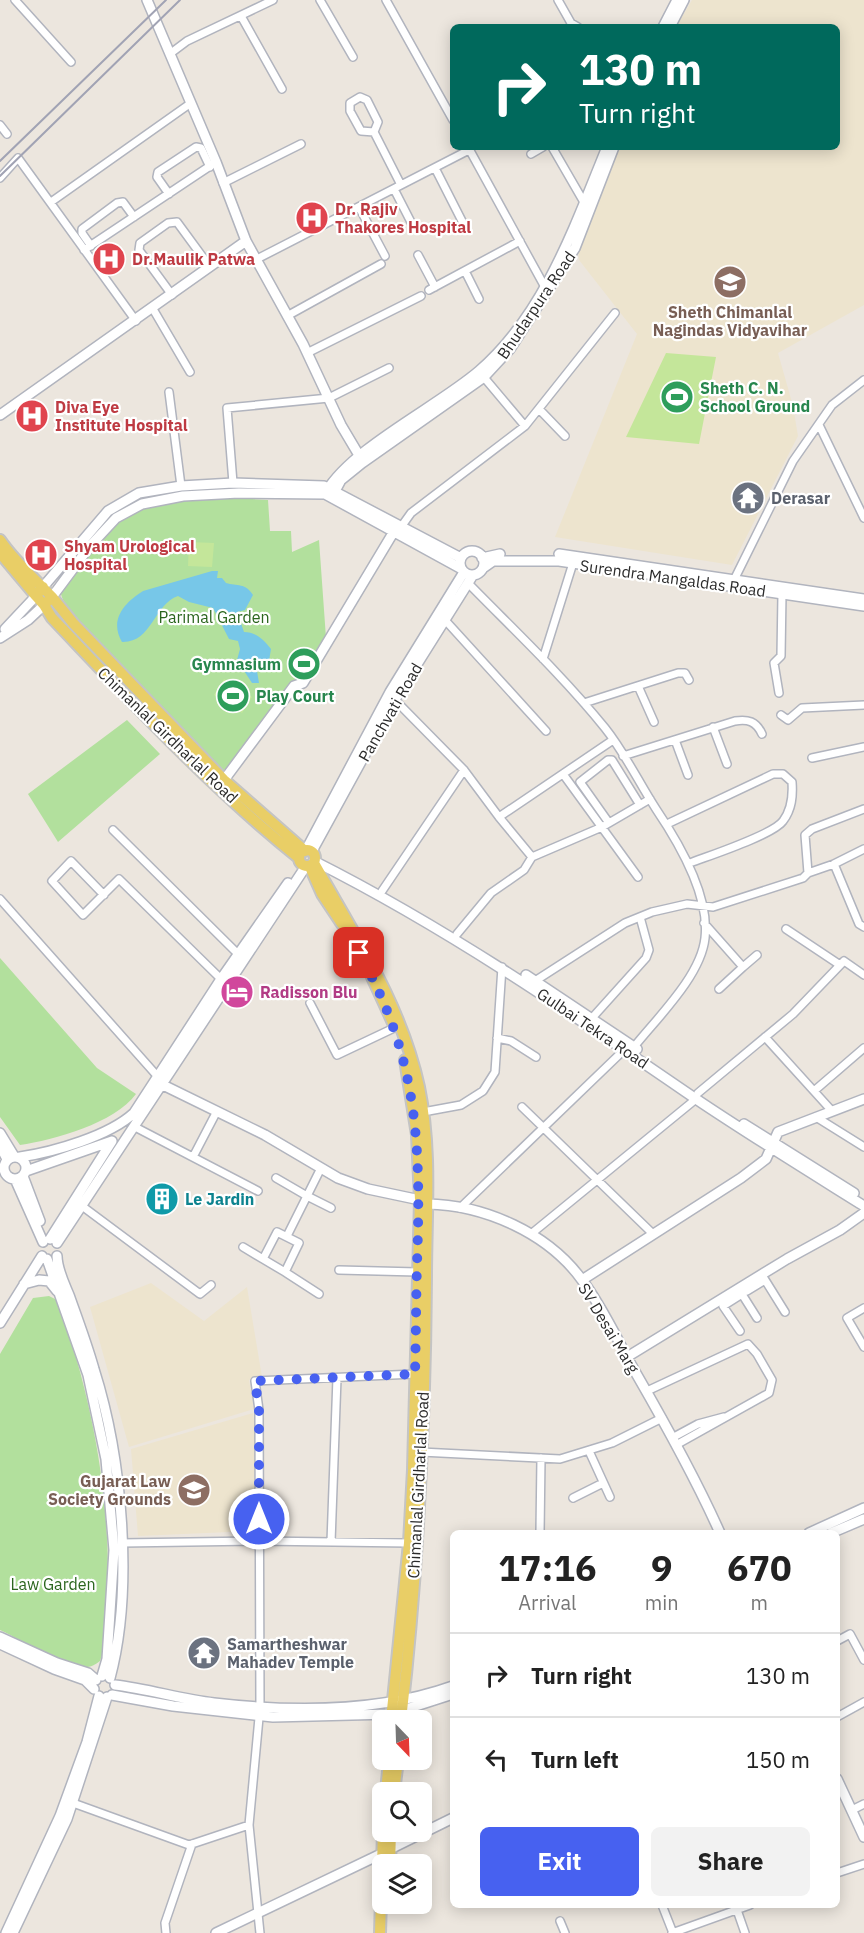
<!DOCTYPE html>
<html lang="en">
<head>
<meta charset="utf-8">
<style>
  :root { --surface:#fff; --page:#f2f2f2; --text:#222; --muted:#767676; --line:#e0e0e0; --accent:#4761f0 }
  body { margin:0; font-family:"IBM Plex Sans",sans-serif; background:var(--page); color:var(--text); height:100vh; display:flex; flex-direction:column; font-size:22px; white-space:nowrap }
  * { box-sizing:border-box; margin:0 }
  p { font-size:20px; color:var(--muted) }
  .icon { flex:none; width:33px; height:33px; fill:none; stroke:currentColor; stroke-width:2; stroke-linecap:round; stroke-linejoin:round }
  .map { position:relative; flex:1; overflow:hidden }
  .side { position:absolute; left:450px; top:1530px; width:390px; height:378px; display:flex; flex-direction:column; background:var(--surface); border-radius:9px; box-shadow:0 3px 15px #0003 }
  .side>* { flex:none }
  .banner { position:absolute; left:450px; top:24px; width:390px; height:126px; border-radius:9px; box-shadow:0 3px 15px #0003; background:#00695c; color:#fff; overflow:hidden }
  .needle { width:39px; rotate:157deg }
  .tools { position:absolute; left:372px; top:1710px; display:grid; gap:12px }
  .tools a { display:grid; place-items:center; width:60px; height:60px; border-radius:9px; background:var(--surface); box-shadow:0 3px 15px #0003; font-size:30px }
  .pin { position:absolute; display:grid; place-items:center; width:51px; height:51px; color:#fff; margin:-26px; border-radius:12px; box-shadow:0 3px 9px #0006 }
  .me { position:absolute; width:66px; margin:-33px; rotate:0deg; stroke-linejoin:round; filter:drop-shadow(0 0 4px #0008) }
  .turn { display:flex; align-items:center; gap:21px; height:126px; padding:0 30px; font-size:27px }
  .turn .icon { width:78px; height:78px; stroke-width:2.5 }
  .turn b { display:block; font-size:42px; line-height:51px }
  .eta { display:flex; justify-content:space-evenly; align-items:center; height:102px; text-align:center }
  .eta b { font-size:36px; font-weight:800; line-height:42px }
  .primary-button { display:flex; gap:12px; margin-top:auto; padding:12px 30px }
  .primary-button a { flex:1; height:69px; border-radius:9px; background:var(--accent); color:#fff; font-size:24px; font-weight:800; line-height:69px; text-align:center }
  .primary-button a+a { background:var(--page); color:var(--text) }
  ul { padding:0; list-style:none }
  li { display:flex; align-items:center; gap:18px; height:84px; padding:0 30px; border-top:2px solid var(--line) }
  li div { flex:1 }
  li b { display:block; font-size:22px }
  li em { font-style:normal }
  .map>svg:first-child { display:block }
</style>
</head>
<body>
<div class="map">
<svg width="864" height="1933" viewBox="0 0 864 1933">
  <rect width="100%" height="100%" fill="#ece6de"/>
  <!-- education -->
  <path fill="#ede4ce" d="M692,0H864V305L778,353L793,406L798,436L732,565L555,537L637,334L579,260L578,246L617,147H837V27H676Z
    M151,1283L204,1321L247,1287L262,1377L249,1380L254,1409L129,1447L90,1307Z
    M253,1413L256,1439L252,1531L138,1536L131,1449Z"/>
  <!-- medical -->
  <path fill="#f2dcdc" d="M107,243L124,266L111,273L94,252Z"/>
  <!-- green -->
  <path fill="#b2e09d" d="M236,498L268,500L270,531H291L292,552L319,540L326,638L301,679L296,678L231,766L222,771C196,745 64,618 61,594L108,526L147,503Z
    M127,720L160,754L58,842L28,794Z
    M0,958L97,1068L136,1094C115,1123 54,1140 20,1145L0,1117Z
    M49,1296L57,1300L60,1306C89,1391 107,1477 108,1567C108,1596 104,1626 102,1655L100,1661C95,1665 89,1668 83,1667C54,1662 26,1642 0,1630V1354L33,1298Z"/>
  <!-- pitch -->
  <path fill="#c4e69a" d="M666,353L716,357L699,444L626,437Z
    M189,542L214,543L212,567L188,566Z
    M224,679L252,697L242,713L214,695Z"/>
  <!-- water -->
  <path fill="#77c7e8" d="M212,571H218L217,578H222L226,583C237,586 246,583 253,595L245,610L237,612L244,632C256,632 264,640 271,649L269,661L257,671L259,683H252L237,660L240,649L238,641L229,639L213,608L189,602L178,596C154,604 152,643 122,642C109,620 124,603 143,591Z"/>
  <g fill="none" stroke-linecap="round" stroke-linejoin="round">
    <defs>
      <path id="street" d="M15,0L71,62
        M320,0L353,57
        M386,0L453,120
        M558,0L571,23L578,27
        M241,16L282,89
        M171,53L187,41L273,0
        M0,125L7,134
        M374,132L361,131L350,111V103L360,97L367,100L378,122L374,132L401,185
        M468,147L546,289
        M552,147L585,204
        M531,154L543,147
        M435,168L464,225
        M0,178L18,158L136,321
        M223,183L301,144
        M394,189L414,228
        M169,194L157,177L158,172L196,147L201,148L210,167
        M51,202L191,103
        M359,207L385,256
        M91,246L82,233V229L117,203L123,202L134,217
        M84,250L216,162
        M418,255L435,287
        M255,260L469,150
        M465,271L479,299
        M429,290L520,241
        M172,295L139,250L140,243L168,223L177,222L210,267
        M153,309L190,372
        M287,316L381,264
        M307,353L421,296
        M482,375L525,426
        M169,392L181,486
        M539,409L565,436
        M819,425L864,518
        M233,483L227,408L329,398L389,368
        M401,527L411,513L525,426L615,313
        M734,580L793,461L832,405L864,380
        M468,583C514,630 563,676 605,728C625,753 639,783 656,809C679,843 710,895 705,938C701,976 657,1018 634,1047
        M445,620L546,731
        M543,659L573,563
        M638,686L654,722
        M779,693L774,663L781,656L782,594
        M395,700L464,770
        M584,703L678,673H685L689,680
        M781,715L788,720L802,708L864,705
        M713,727L727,764
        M613,740L499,817L532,857L602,827L650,799
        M675,740L688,775
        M623,756L735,721C748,719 756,721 762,734
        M812,758L864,747
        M563,774L638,877
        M609,823L580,782L608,760H612L640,805
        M667,824L773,774H783L792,782C793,796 792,809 783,821C773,835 708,856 690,863
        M113,830L238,954
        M834,864L864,849
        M808,873L834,864L859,924L864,927
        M382,891L464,770L499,817
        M104,895L71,861L52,881L83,915L119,879L221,979
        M0,899L159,1078
        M704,923L743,967L757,955
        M786,929L840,965
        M457,934L491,893L524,870L532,857
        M535,981L625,923L652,912L687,904L713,907L803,878L808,873L805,835L812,829L864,809
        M719,989L743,967
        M310,1003L337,1055L394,1028
        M592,1018L646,958L649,950L640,917
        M765,1037L832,1111
        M497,1038L511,1041L536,1057
        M814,1091L864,1048
        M698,1093L793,1014L844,961L864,975
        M522,1107L652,1233
        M423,1112L461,1105L483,1091L495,1072L502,967
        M816,1117L864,1147
        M135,1127L258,1191
        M193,1157L217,1111
        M276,1178L307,1196L321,1168
        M82,1206L200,1294L211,1285
        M460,1208L625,1049
        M277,1232L299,1243L285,1272L263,1259Z
        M531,1234L696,1099
        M287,1236L307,1196L331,1208
        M243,1247L263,1259
        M339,1270L417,1272
        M285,1272L319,1294
        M762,1275L785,1312
        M740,1291L757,1318
        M747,1291L765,1280
        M864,1308L847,1318L864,1347
        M740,1331L723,1306L742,1294
        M647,1391L748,1344L757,1354L772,1380L769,1393L676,1445
        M672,1438L698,1424L724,1417
        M589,1451L610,1497
        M421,1452L560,1459L612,1443L662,1418
        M573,1498L603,1483
        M540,1533L541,1458
        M331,1542L337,1378
        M122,1543L259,1541L409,1543
        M837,1641L850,1634L864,1660
        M837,1717L864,1702
        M73,1803L189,1845L249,1825
        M852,1810L864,1804
        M837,1873L864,1864
        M662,1905L673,1933
        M737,1910L745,1933
        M560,1921L565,1933
        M166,1933L165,1923L192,1844
        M260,1933L249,1825L260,1707L259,1410L255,1381L415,1374
        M672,1933L750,1905"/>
      <path id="secondary" d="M147,0L216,162L246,241L303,344L341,425L363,462
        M663,27L677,0
        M670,27L684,0
        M0,415L246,241
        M326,492C353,447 437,407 479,371C545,314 575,225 607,147
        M333,495L341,480L362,463L484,377L510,349L575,248L614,147
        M460 563a12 12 0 1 1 24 0a12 12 0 1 1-24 0Z
        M559,554L864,599
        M482,558L500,554
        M483,568L493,561H559L864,606
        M43,587L108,511L139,493L181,486L233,483L324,486L461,558
        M52,597L90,546L116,518L142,504L183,496L239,493L325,494L460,568
        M5,629L36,596
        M0,638L28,620L44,605
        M224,780L294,686L303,683L393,533
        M306,850L390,692L464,572
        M312,851L397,696L473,575
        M314,861C449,929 572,1014 696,1099C751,1136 808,1171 864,1206
        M526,975L637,1049
        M163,1085L265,1135L338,1178L368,1189L420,1200
        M744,1124L854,1193
        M0,1133L14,1156
        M0,1146L7,1159
        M4 1168a11 11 0 1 1 22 0a11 11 0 1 1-22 0Z
        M20,1157C54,1152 109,1136 134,1113L221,979L288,883
        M26,1171L112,1141
        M23,1176L40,1221
        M15,1179L43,1242
        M427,1204C485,1205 548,1233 582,1280C604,1309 619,1344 637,1375C667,1427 696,1479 720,1533
        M50,1239L112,1141
        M57,1243L306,866
        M57,1256C57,1269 64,1283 69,1295C78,1320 87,1344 94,1369C122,1457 134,1588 110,1678
        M47,1259L88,1375L106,1459L114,1550L107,1659L102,1676
        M582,1280L741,1178L766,1159L778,1132L864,1099
        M24,1284L39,1280L49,1281L57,1291
        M0,1323L42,1256
        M627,1357L787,1259L840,1230L864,1213
        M809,1533L864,1508
        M831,1533L864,1519
        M0,1637L57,1663L88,1673L96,1680
        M0,1644L54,1669L85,1680L94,1689
        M115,1685C148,1689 181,1699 214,1703C292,1712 378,1713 453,1686
        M112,1695L173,1706L273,1717L391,1714L453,1694
        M837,1779L864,1837
        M390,1849L453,1818
        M6,1933L60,1816L87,1742L99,1696
        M13,1933L67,1819L107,1697
        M216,1933L381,1854"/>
      <path id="primary" d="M0,540C15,562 34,578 52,597L44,605L36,596L43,587
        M0,553L36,596
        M52,597L73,623L224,780L305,851
        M44,605L52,618C132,702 209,786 299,858
        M299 858a8 8 0 1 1 16 0a8 8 0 1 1-16 0Z
        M314,863C355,936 401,1004 419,1087C432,1150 426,1214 426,1277C425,1425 418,1574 401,1720
        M310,867L322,894L342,924
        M372,977L394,1025
        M391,1720L409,1543L413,1470L420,1200L417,1135L405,1060
        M386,1792L389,1760
        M394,1792L398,1760
        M390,1864L391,1832
        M380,1933L383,1832"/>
    </defs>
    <!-- street casing -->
    <use href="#street" stroke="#b1b4be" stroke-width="10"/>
    <!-- secondary casing -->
    <use href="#secondary" stroke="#b1b4be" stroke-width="12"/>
    <!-- primary casing -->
    <use href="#primary" stroke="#c4c4c4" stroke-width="14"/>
    <!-- street -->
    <use href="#street" stroke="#fff" stroke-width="7"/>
    <!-- secondary -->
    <use href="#secondary" stroke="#fff" stroke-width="9"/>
    <!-- primary -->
    <use href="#primary" stroke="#e9ce66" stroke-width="10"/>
    <!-- rail -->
    <path stroke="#a1a3b4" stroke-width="2" d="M0,161L166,0
      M0,176L180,0"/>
  </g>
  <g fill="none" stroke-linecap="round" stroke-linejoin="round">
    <!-- route -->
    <path stroke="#4761f0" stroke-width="10" stroke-dasharray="0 18" d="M259,1519V1410L255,1381L415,1374C416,1337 416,1300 417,1264C421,1147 419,1058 359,953"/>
  </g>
  <!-- icons -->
  <defs>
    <symbol id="hospital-disc" viewBox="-11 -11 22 22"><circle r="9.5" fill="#e0444e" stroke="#fff"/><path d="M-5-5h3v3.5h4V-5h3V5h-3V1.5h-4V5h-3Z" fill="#fff"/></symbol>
    <symbol id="school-disc" viewBox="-11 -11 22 22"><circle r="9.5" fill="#8d6e63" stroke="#fff"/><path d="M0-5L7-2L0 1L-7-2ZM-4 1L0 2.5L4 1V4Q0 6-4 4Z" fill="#fff"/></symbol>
    <symbol id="stadium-disc" viewBox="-11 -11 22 22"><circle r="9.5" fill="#2e9e5b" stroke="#fff"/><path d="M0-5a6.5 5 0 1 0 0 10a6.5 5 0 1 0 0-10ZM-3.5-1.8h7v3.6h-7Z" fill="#fff"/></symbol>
    <symbol id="temple-disc" viewBox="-11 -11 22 22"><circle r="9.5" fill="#6b7280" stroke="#fff"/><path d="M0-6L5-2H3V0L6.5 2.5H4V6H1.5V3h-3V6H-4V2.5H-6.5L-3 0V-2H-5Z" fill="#fff"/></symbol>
    <symbol id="hotel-disc" viewBox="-11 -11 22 22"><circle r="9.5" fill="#d1479c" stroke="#fff"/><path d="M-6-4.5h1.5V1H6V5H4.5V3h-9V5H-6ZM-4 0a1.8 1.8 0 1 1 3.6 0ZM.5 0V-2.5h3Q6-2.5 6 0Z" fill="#fff"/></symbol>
    <symbol id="building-disc" viewBox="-11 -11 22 22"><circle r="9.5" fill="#0f9aa8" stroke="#fff"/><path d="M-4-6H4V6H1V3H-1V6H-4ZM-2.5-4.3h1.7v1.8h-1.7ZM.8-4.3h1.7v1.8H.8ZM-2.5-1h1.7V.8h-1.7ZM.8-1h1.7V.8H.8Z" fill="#fff"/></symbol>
    <symbol id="university-disc" viewBox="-11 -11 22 22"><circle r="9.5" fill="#8d6e63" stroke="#fff"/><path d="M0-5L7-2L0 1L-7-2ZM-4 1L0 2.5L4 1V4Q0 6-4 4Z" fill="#fff"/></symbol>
  </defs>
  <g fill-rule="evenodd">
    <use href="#hospital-disc" x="293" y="199" width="38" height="38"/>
    <use href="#hospital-disc" x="90" y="240" width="38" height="38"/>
    <use href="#school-disc" x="711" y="263" width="38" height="38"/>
    <use href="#stadium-disc" x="658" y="378" width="38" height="38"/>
    <use href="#hospital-disc" x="13" y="397" width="38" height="38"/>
    <use href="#temple-disc" x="729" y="479" width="38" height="38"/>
    <use href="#hospital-disc" x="22" y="536" width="38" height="38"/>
    <use href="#stadium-disc" x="285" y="645" width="38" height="38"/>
    <use href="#stadium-disc" x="214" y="677" width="38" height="38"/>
    <use href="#hotel-disc" x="218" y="973" width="38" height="38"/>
    <use href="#building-disc" x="143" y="1180" width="38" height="38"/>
    <use href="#university-disc" x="175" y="1471" width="38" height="38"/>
    <use href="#temple-disc" x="185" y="1634" width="38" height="38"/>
  </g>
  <g text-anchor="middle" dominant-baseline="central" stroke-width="4.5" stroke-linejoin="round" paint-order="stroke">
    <!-- health labels -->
    <g font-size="16" font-weight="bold" fill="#be3a42" stroke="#fff" text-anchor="start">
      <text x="335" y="209">Dr. Rajiv<tspan x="335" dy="18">Thakores Hospital</tspan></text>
      <text x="132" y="259">Dr.Maulik Patwa</text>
      <text x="55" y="407">Diva Eye<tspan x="55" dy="18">Institute Hospital</tspan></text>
      <text x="64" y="546">Shyam Urological<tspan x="64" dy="18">Hospital</tspan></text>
    </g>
    <!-- street labels -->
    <g font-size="16" fill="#2b2b2b" stroke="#fff">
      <text transform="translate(536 305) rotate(-56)">Bhudarpura Road</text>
      <text transform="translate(673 578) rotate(8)">Surendra Mangaldas Road</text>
      <text transform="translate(390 712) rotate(-60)">Panchvati Road</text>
      <text transform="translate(168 735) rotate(44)">Chimanlal Girdharlal Road</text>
      <text transform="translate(593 1028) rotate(34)">Gulbai Tekra Road</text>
      <text transform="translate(609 1328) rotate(59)">SV Desai Marg</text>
      <text transform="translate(418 1485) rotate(-87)">Chimanlal Girdharlal Road</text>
    </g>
    <!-- education labels -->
    <g font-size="16" font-weight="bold" fill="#785e54" stroke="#fff">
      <text x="730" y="312">Sheth Chimanlal<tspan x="730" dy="18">Nagindas Vidyavihar</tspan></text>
      <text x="171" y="1481" text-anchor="end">Gujarat Law<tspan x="171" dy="18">Society Grounds</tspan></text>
    </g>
    <!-- leisure labels -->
    <g font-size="16" font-weight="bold" fill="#27864d" stroke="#fff" text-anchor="start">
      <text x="700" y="388">Sheth C. N.<tspan x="700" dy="18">School Ground</tspan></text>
      <text x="281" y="664" text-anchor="end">Gymnasium</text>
      <text x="256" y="696">Play Court</text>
    </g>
    <!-- worship labels -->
    <g font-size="16" font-weight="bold" fill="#5b616d" stroke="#fff" text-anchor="start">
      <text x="771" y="498">Derasar</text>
      <text x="227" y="1644">Samartheshwar<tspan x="227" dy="18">Mahadev Temple</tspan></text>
    </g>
    <!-- park labels -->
    <g font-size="16" fill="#2b651e" stroke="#fff">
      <text x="214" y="617">Parimal Garden</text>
      <text x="53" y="1584">Law Garden</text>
    </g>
    <!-- hotel labels -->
    <g font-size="16" font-weight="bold" fill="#b23c85" stroke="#fff" text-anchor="start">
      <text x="260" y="992">Radisson Blu</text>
    </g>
    <!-- culture labels -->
    <g font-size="16" font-weight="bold" fill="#0d838f" stroke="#fff" text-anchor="start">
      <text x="185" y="1199">Le Jardin</text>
    </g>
  </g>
</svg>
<div class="tools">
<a><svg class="needle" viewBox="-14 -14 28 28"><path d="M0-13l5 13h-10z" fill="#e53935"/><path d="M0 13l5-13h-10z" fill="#767676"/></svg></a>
<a><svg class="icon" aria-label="search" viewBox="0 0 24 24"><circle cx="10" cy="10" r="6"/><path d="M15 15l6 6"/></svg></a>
<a><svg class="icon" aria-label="layers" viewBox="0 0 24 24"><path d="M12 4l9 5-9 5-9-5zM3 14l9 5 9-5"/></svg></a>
</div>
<div class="pin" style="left:359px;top:953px;background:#d93025"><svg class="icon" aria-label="arrive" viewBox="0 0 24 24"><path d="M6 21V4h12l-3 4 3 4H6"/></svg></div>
<svg class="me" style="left:259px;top:1519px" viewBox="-20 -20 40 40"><circle r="17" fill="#4761f0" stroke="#fff" stroke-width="3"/><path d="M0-11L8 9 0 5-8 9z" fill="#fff"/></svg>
<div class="banner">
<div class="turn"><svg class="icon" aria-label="right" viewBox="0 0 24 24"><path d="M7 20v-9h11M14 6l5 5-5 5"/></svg><div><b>130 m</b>Turn right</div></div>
</div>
<section class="side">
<div class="eta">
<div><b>17:16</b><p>Arrival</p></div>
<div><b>9</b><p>min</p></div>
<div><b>670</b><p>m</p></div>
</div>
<ul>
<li><svg class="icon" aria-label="right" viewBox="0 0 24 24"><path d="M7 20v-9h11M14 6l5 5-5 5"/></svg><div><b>Turn right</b></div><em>130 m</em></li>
<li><svg class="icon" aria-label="left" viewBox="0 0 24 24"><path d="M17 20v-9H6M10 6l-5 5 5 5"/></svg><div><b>Turn left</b></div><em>150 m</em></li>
</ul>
<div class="primary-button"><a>Exit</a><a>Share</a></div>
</section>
</div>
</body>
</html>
